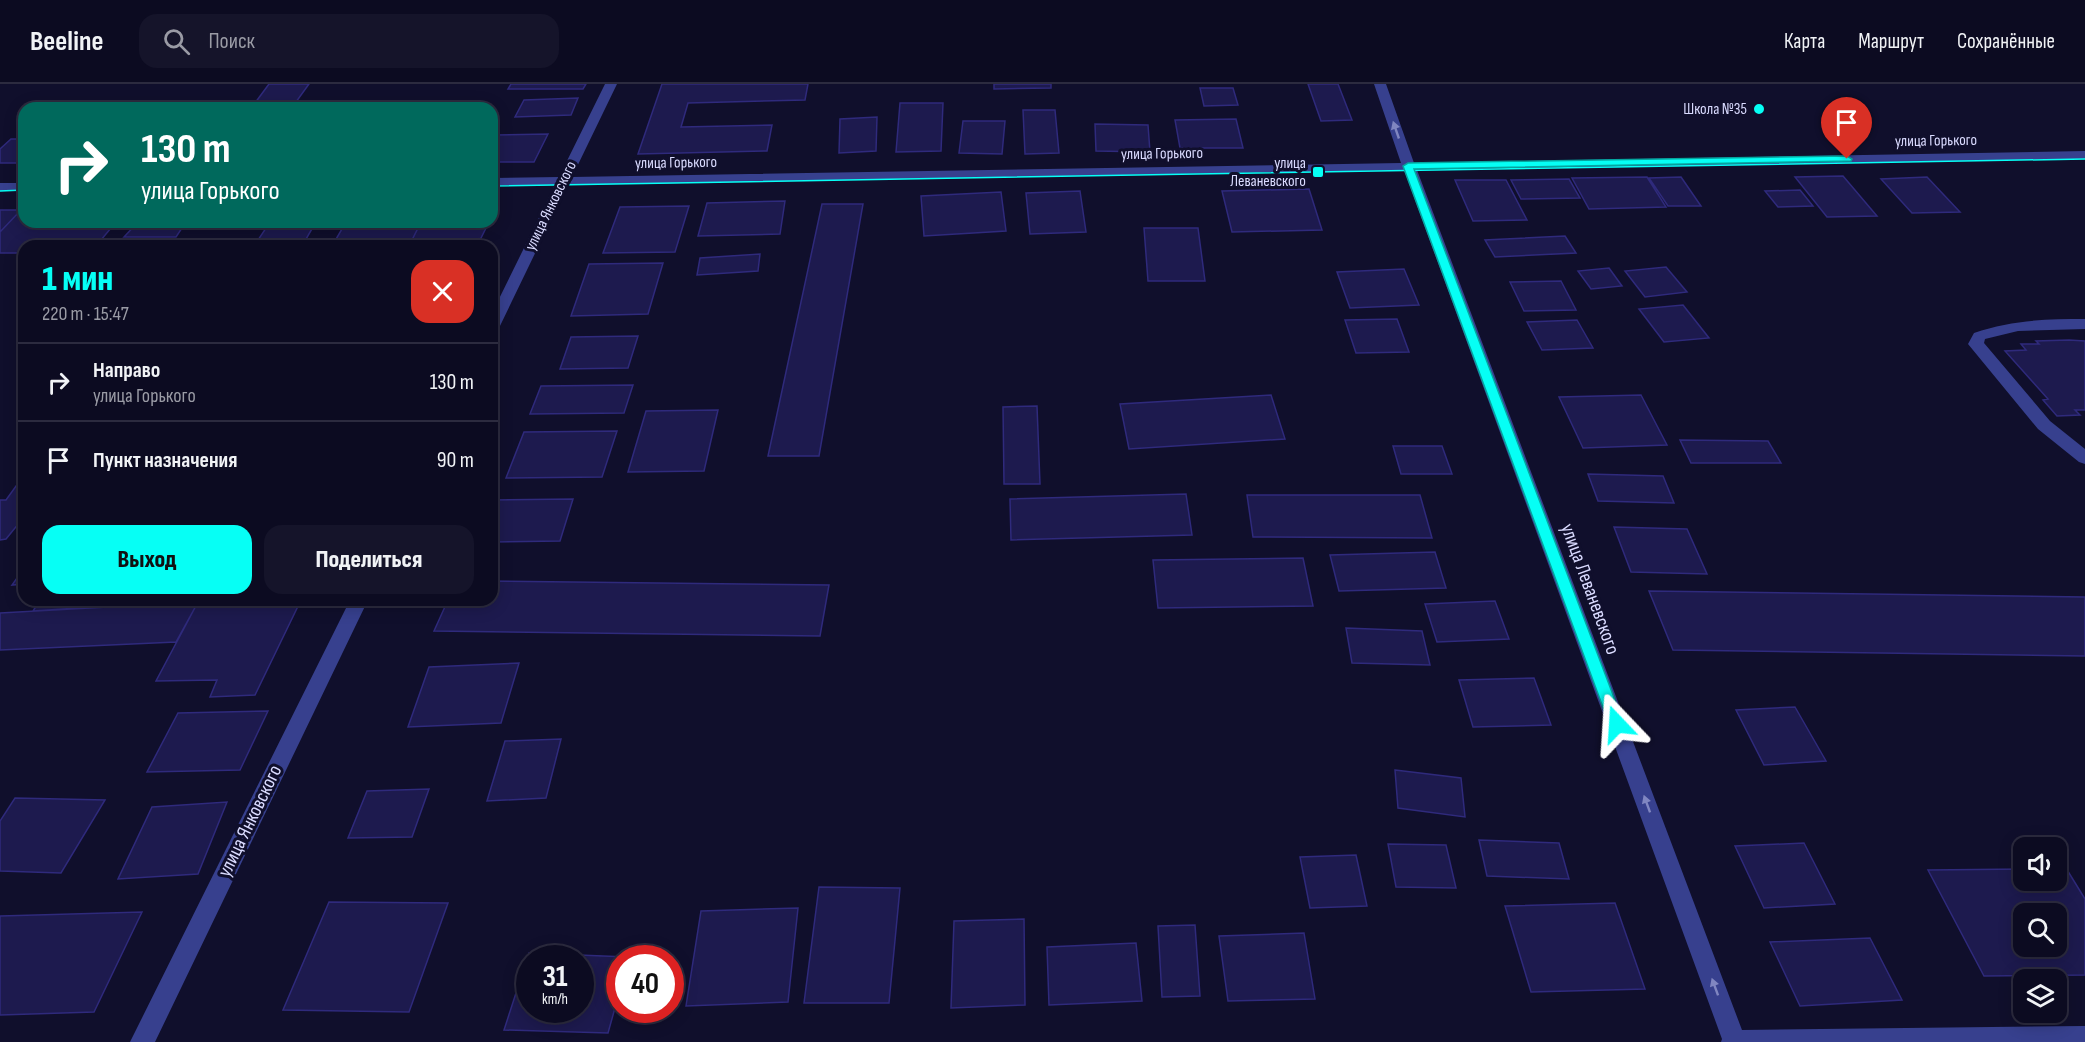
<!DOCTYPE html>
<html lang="ru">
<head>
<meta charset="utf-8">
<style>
  :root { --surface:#0c0b21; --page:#15142a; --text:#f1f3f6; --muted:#9a9ba5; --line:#2c2b3f; --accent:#06fff5 }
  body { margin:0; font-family:"Sofia Sans Condensed",sans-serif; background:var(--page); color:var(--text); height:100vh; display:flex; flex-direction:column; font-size:22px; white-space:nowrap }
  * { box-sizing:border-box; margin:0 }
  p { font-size:20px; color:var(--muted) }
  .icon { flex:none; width:33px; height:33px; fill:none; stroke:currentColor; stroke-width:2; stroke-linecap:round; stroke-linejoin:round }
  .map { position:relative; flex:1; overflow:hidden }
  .drawer { position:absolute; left:18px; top:156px; width:480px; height:366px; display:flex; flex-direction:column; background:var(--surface); border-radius:18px; box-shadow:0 3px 15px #0003,0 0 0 2px var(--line) }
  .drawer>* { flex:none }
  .banner { position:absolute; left:18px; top:18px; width:480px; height:126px; border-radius:18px; box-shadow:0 3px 15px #0003,0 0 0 2px var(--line); background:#00695c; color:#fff; overflow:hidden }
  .fabs { position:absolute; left:2013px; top:753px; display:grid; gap:12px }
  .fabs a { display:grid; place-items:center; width:54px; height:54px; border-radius:12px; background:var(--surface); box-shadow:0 3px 15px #0003,0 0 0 2px var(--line); font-size:30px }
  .speed { position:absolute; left:516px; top:861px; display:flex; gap:12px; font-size:30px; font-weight:700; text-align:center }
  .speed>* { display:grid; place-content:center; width:78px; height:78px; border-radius:50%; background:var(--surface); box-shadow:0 3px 15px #0003,0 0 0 2px var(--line); line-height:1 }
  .speed small { font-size:15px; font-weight:400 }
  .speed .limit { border:9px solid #d22; background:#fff; color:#111 }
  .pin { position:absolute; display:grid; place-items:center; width:51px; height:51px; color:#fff; margin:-62px -26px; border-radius:50% 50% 50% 0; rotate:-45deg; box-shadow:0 0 6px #0007 }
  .pin .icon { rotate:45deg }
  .me { position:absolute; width:66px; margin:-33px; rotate:340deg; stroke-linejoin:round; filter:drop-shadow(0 0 4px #0008) }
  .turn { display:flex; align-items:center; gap:21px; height:126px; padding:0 24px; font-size:27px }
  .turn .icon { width:78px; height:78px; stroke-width:2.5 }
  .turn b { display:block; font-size:42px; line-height:51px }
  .round { display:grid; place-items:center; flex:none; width:63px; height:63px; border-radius:18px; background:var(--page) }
  .summary { display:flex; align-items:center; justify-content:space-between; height:102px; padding:0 24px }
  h1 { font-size:36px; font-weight:800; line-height:45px; color:var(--accent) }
  .primary-button { display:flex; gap:12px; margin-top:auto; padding:12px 24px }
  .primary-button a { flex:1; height:69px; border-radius:18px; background:var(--accent); color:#111; font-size:24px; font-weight:800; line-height:69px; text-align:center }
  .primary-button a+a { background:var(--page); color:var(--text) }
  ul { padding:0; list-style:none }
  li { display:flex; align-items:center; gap:18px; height:78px; padding:0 24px; border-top:2px solid var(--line) }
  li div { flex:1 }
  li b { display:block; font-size:22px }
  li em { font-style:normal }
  header { display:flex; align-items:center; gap:36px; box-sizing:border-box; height:84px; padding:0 30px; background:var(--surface); border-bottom:2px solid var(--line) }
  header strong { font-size:28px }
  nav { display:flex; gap:33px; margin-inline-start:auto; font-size:21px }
  .search { width:420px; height:54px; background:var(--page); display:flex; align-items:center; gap:15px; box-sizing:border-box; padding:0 21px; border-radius:18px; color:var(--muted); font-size:22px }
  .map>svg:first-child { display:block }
</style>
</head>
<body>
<header>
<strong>Beeline</strong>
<div class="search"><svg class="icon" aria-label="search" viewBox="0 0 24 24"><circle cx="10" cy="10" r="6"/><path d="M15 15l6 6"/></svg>Поиск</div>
<nav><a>Карта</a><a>Маршрут</a><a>Сохранённые</a></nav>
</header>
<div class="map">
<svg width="2085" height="958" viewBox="0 0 2085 958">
  <rect width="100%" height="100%" fill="#100f2c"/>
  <!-- building -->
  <path fill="#1d1a4e" stroke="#2f2a7c" stroke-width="1.5" fill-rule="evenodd" d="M269,0H309L296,18L255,19Z
    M511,0H586L583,5H508Z
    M662,0H808L805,16L688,19L681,43L772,41L767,67L638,70Z
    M994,0H1051V4L994,5Z
    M1308,0H1338L1352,36L1321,37Z
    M1200,4H1233L1238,21L1204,22Z
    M578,14L571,31L515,33L524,16Z
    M900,19H943L941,67L896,68Z
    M1023,26H1055L1059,69L1025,70Z
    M877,33L876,67L839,69L840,35Z
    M1236,35L1243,64H1180L1175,36Z
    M963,37H1005L1002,70L959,69Z
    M1095,40L1148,41L1150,68L1096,67Z
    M548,50L534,78H492V57L495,51Z
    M11,55H24V79H0V65Z
    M1843,92L1877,132L1827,133L1795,93Z
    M1647,93L1666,123L1589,125L1572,94Z
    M1681,93L1701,122H1668L1649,94Z
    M1927,93L1960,128L1912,129L1881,95Z
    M1569,95L1580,114L1521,115L1511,96Z
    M1455,96H1506L1527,136L1473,137Z
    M1309,105L1322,146L1232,148L1222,107Z
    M1800,106L1813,122L1778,123L1765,107Z
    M1080,107L1086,148L1030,150L1026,109Z
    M1001,108L1006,147L924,152L921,112Z
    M785,117L780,150L698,152L707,119Z
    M822,120H863L819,372H768Z
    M689,122L675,168L603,169L620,123Z
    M0,126H21L0,148Z
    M21,126H24V138H116L96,162H24V169H0V148Z
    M138,138H186L176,153H124Z
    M270,138H316L302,162H254Z
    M346,138H421L409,162H332Z
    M421,138H489L477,162H409Z
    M1144,144H1198L1205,197H1148Z
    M1565,152L1576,169L1495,173L1485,156Z
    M760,170L758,187L697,191L700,174Z
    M663,179L648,230L571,232L589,180Z
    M1666,183L1687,208L1645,213L1625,187Z
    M1609,184L1622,202L1591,205L1578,187Z
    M1404,185L1419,221L1350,224L1337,188Z
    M1561,197L1576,226L1524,227L1510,198Z
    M1683,221L1709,254L1664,258L1639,225Z
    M1397,235L1409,268L1356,269L1345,236Z
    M1577,236L1593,264L1542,266L1527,238Z
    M638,252L628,284L560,285L571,253Z
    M2069,256L2085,257V326H2075L2080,331L2057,332L2043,316L2048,315L2005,267L2026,266L2021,260H2039L2036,257Z
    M633,301L624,329L530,330L541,302Z
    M1271,311L1285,355L1129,365L1120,320Z
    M1641,311L1667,361L1583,364L1559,313Z
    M1037,322L1040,400H1004L1003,323Z
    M718,326L704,387L628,388L646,327Z
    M617,347L602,393L506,394L524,348Z
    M1680,356L1768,357L1781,379H1691Z
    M1393,362H1442L1452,390H1401Z
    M1588,390L1663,392L1674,419L1598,417Z
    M24,391V433L6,455L0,456V416H6Z
    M1186,410L1192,451L1011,456L1010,415Z
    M1247,411H1420L1432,454L1253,453Z
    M573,415L560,457L492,458V416Z
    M1614,443L1687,445L1707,490L1631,488Z
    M1435,468L1446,504L1339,507L1330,471Z
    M1303,474L1313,522L1158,524L1153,476Z
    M24,484V500L12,501Z
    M492,497L829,501L820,552L434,547L448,516H492Z
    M1649,507L2085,513V572L1673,566Z
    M40,516H125L122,521L33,527Z
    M232,516H301L255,611L210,613L217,596L156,597L198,518Z
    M1495,517L1509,555L1437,558L1425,520Z
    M198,518L176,558L0,566V529Z
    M1346,544L1422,547L1430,581L1352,579Z
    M519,579L501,639L408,643L429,583Z
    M1534,594L1551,641L1473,643L1459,596Z
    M1795,623L1826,677L1764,681L1736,626Z
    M268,627L240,686L147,688L178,629Z
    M561,655L546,714L487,717L505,657Z
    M1395,686L1461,694L1465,733L1398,724Z
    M429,705L412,753L348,754L367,707Z
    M15,714L105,716L61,789L0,787V737Z
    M227,718L198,790L118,795L152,723Z
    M1479,756L1559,759L1569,795L1487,792Z
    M1804,759L1835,820L1764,824L1735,762Z
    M1388,760L1446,761L1456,804L1396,803Z
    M1356,771L1367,822L1310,824L1300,773Z
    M2056,784H2066L2085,815V891L1984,892L1928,786L2024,785V796H2056ZM2024,830H2056V862H2024Z
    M819,803L900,804L889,919H804Z
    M329,818L448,819L409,928L283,926Z
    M1615,819L1645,905L1531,908L1505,822Z
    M798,824L788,918L686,922L701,827Z
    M142,828L94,928L0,931V832Z
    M1024,835L1025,921L951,924L954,837Z
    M1195,841L1200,912L1162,913L1158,842Z
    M1304,849L1315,915L1228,917L1219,852Z
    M1870,854L1902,916L1800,922L1770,858Z
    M1136,859L1142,917L1049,921L1047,863Z
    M529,869L628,873L620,874V906L608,949L504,946ZM530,874H580V926H530Z"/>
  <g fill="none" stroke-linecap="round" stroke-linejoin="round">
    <!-- minor -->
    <path fill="#37408e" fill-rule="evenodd" d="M605,0H617L572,93L1401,79L1374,0H1386L1414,79L2085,67V75L1417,86L1742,946L2085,942V958H1721L1722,955L1404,86L568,101L499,244L492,249V229L555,101L492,102V94L559,93Z
      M0,99H24V107H0Z
      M2085,235V245L2018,247L1985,255L1984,259L2050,337L2085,365V380L2079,378L2038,345L1968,260L1974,249C2011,236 2046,235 2085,235Z
      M350,516H368L155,958H130Z"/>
    <!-- tram -->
    <path stroke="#06fff5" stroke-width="1.5" d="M492,102L2085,75
      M0,107L24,106"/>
  </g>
  <!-- one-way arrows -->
  <defs><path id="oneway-solid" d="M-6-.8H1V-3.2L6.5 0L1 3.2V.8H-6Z" transform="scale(1.5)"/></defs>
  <g fill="#8086c1">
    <use href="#oneway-solid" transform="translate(1396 46) rotate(-109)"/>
    <use href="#oneway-solid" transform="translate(1647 720) rotate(-110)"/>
    <use href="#oneway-solid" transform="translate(1715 903) rotate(-110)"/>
  </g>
  <!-- route -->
  <path fill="#06fff5" stroke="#04a69f" stroke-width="1.5" d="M1847,72L1852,75L1851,77L1414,85L1624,640L1622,645L1617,647L1611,645L1403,82L1408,79Z"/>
  <!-- markers -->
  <g fill="#06fff5" stroke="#100f2c" stroke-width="2">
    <circle cx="1759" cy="25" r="6"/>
    <rect x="1312" y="82" width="12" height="12" rx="3"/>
  </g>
  <g text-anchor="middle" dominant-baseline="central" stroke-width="6" stroke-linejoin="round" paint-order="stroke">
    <!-- far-poi labels -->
    <g font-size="16" fill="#dadbff" stroke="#100f2c" text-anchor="end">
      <text x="1747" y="25">Школа №35</text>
      <text x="1306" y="79">улица<tspan x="1306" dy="18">Леваневского</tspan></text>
    </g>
    <!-- far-street labels -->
    <g font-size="16" fill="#dadbff" stroke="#100f2c">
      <text transform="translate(1936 57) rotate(-1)">улица Горького</text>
      <text transform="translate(1162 70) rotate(-1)">улица Горького</text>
      <text transform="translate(676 79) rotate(-1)">улица Горького</text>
      <text transform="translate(551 122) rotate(-64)">улица Янковского</text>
    </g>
    <!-- street labels -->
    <g font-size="20" fill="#dadbff" stroke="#100f2c">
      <text transform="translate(1590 505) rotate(70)">улица Леваневского</text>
      <text transform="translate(250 737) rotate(-64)">улица Янковского</text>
    </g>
  </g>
</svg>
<div class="fabs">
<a><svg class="icon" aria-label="sound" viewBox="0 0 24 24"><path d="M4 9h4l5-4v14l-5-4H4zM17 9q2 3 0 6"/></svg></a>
<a><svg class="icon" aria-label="search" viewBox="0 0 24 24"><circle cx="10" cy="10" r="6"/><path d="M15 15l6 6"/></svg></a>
<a><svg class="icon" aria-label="layers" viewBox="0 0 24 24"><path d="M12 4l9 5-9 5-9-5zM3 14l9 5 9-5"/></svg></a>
</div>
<div class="speed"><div>31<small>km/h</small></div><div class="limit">40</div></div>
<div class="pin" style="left:1847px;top:75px;background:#d93025"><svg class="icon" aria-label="arrive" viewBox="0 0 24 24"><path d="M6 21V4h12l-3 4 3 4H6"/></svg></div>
<svg class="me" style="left:1617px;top:640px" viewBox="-20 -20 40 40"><path d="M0-17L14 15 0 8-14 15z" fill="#06fff5" stroke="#fff" stroke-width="4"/></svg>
<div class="banner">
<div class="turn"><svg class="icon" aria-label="right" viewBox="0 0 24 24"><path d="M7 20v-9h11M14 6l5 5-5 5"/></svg><div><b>130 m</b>улица Горького</div></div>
</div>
<section class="drawer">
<div class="summary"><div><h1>1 мин</h1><p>220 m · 15:47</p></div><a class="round" style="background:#d93025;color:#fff"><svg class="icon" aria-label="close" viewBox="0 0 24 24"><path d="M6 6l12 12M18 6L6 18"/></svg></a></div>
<ul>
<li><svg class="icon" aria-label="right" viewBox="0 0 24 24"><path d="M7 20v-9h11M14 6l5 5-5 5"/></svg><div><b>Направо</b><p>улица Горького</p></div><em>130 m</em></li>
<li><svg class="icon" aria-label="arrive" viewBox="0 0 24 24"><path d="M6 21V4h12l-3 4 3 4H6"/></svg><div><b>Пункт назначения</b></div><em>90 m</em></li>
</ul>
<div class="primary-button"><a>Выход</a><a>Поделиться</a></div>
</section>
</div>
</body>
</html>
